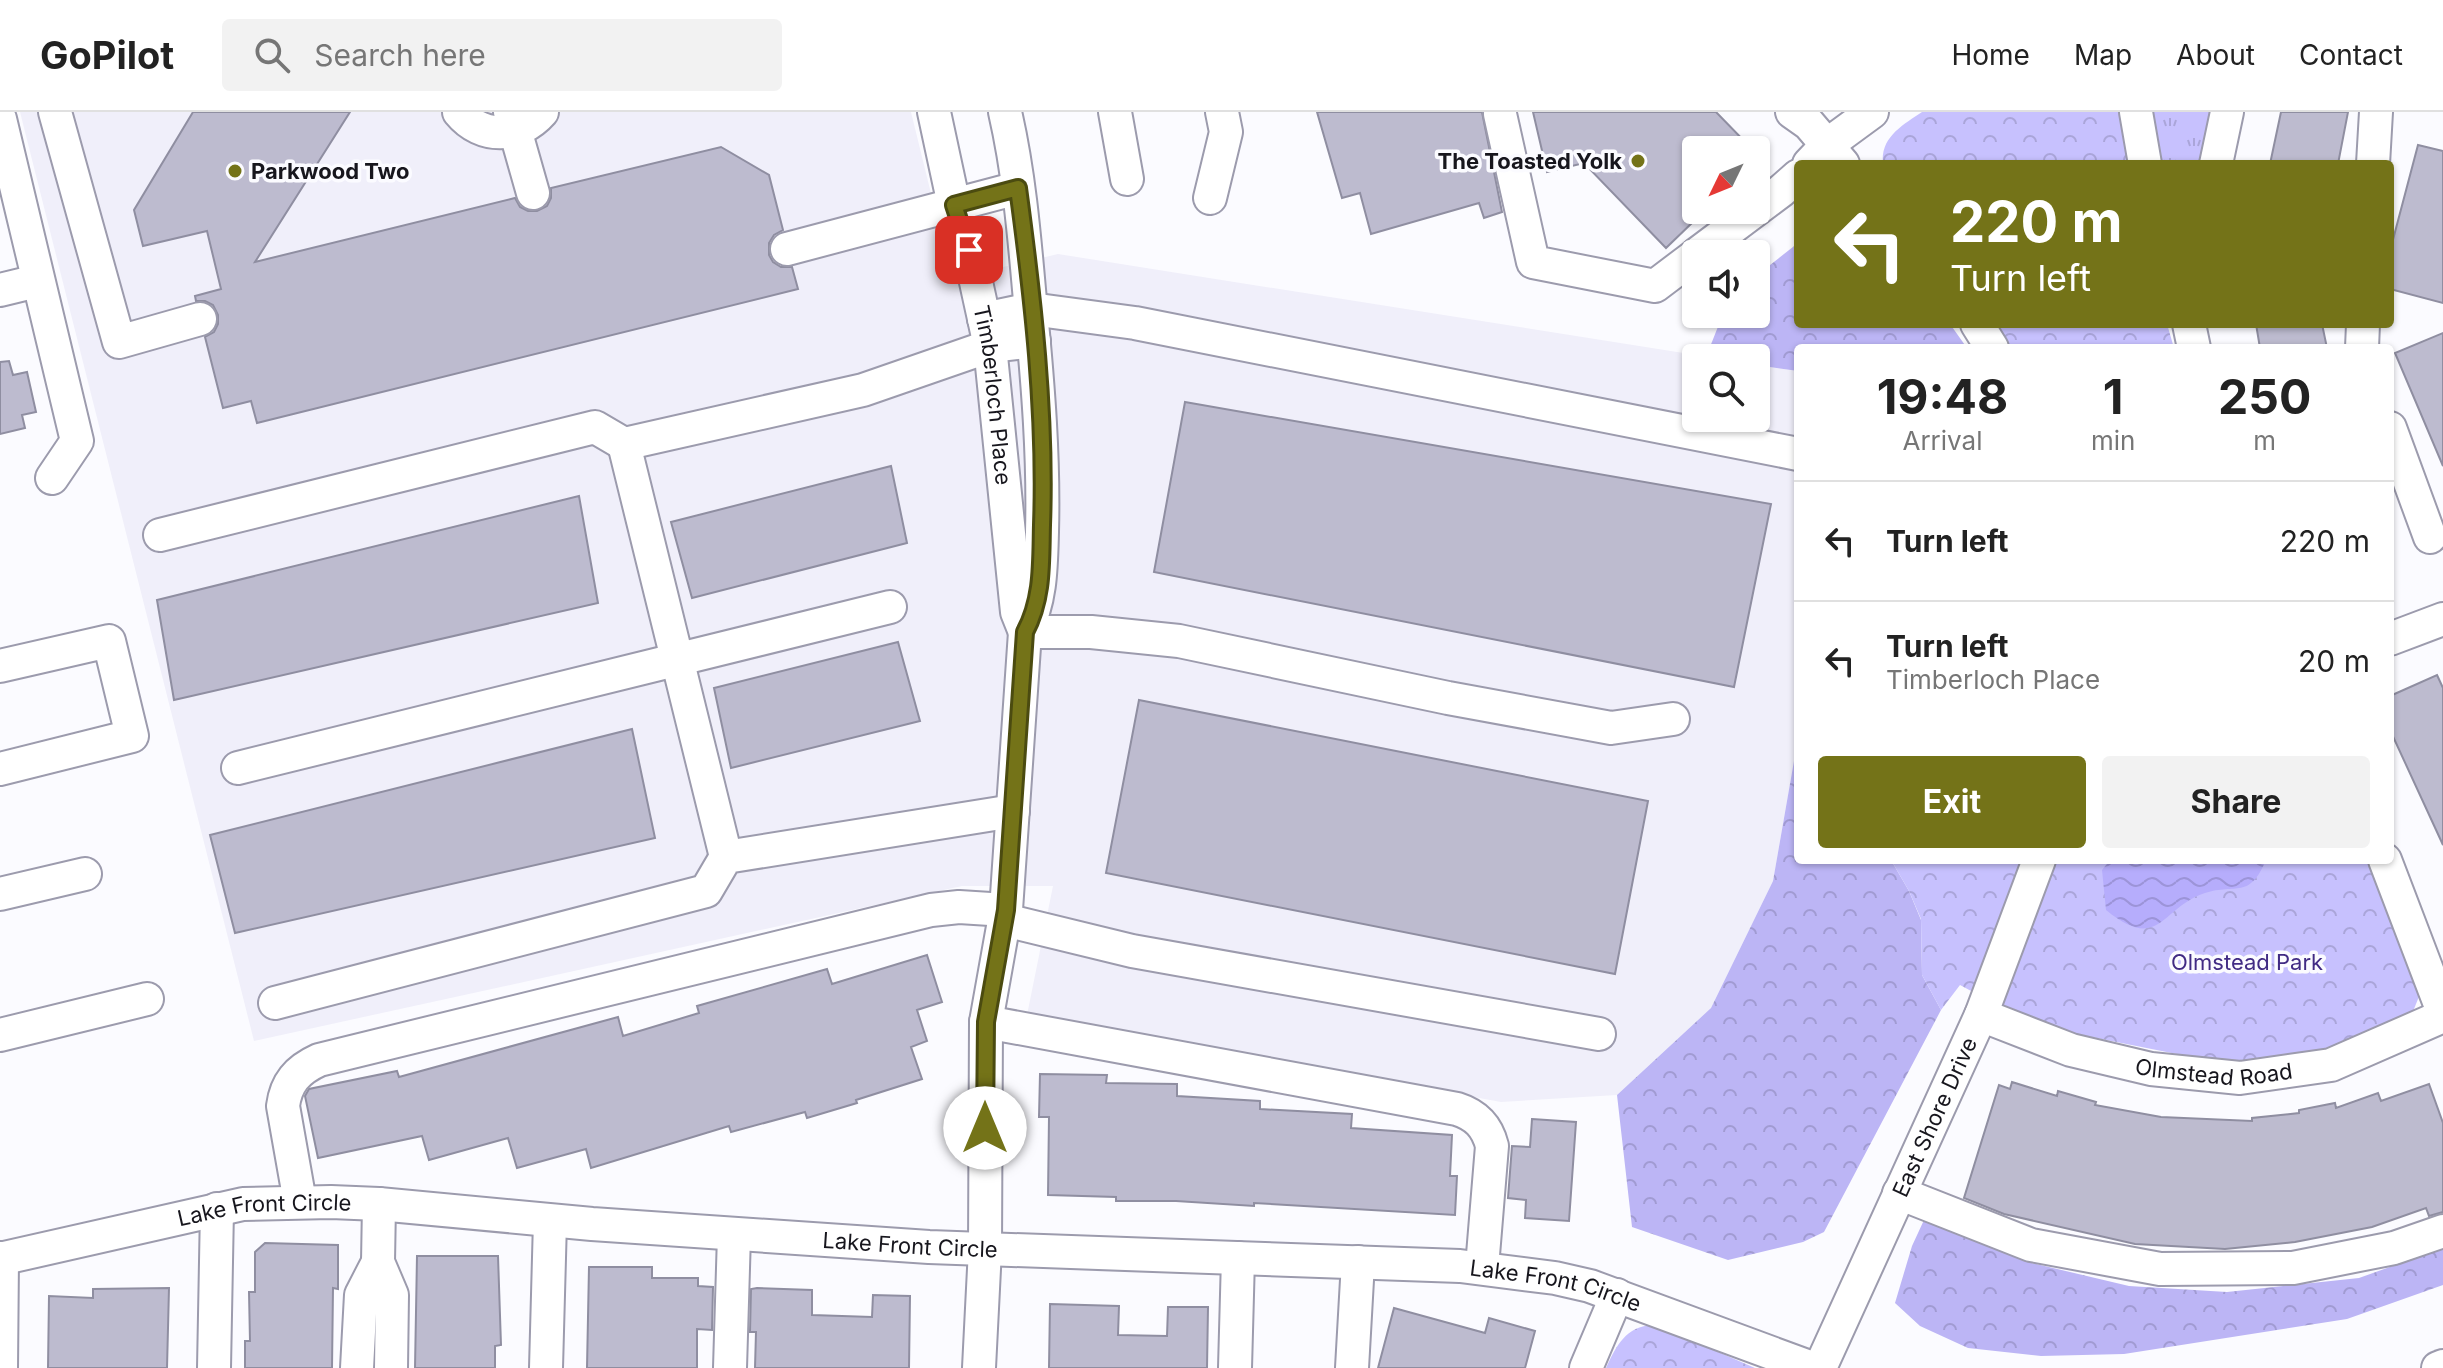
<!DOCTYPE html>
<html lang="en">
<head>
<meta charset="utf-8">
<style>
  :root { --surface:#fff; --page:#f2f2f2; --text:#222; --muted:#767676; --line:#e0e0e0; --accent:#747318 }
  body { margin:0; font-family:Inter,sans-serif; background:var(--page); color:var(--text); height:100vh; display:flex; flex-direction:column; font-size:30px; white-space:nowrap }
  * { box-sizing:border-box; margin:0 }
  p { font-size:26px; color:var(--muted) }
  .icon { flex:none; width:44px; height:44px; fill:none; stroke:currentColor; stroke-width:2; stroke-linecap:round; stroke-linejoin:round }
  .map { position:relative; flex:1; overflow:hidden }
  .drawer { position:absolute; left:1794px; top:232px; width:600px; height:520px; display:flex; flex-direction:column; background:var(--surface); border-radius:8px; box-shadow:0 2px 6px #0004 }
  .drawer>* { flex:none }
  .guide { position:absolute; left:1794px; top:48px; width:600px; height:168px; border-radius:8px; box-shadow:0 2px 6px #0004; background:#747318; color:#fff; overflow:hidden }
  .needle { width:52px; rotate:227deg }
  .controls { position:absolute; left:1682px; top:24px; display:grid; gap:16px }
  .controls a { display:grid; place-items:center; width:88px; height:88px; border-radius:8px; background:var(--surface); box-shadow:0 2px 6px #0004; font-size:40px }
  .pin { position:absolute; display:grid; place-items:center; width:68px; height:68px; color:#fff; margin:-34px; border-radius:16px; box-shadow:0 4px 12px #0006 }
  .me { position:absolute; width:88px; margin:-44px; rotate:0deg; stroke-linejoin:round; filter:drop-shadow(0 0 6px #0008) }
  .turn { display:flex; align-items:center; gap:28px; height:168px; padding:0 24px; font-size:36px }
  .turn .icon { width:104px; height:104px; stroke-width:2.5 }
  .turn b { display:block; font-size:56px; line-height:68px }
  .eta { display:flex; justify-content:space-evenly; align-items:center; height:136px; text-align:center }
  .eta b { font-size:48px; font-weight:700; line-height:56px }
  .primary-button { display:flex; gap:16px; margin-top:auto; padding:16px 24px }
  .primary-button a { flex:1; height:92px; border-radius:8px; background:var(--accent); color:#fff; font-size:32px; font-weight:700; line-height:92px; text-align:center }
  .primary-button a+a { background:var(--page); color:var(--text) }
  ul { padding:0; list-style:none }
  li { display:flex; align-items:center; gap:24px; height:120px; padding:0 24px; border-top:2px solid var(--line) }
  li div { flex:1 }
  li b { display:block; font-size:30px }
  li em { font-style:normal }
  header { display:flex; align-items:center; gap:48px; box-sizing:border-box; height:112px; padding:0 40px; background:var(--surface); border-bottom:2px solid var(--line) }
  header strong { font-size:38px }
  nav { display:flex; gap:44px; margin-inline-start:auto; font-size:28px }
  .search { width:560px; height:72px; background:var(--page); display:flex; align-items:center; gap:20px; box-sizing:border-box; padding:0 28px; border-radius:8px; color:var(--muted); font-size:30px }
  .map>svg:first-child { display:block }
</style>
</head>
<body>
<header>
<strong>GoPilot</strong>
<div class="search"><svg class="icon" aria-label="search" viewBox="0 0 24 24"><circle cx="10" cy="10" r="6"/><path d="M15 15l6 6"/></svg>Search here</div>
<nav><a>Home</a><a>Map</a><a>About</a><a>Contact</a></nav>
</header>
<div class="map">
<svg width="2443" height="1256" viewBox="0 0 2443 1256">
  <defs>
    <pattern id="grass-tufts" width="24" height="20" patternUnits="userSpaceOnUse" patternTransform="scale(2)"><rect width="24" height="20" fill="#c7c1fe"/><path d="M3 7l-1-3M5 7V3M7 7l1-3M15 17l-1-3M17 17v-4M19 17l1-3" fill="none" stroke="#aaa5d9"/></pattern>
    <pattern id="forest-crowns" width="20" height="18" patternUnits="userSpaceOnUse" patternTransform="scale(2)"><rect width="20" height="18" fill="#bcb5f5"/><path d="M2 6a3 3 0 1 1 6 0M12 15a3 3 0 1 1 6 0" fill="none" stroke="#a19bd2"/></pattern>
    <pattern id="park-crowns" width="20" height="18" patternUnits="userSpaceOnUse" patternTransform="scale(2)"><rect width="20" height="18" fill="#c7c1fe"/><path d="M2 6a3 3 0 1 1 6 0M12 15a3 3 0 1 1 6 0" fill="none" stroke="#aaa5d9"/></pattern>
    <pattern id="water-waves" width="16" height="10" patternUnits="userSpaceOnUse" patternTransform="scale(2)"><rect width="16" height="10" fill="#b6adfc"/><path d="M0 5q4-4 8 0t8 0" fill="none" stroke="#9c94d8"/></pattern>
  </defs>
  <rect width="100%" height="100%" fill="#fbfbff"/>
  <!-- built -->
  <path fill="#f0effa" d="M20,0H911L952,167L1058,142L1715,246H1696V306H1756V253L1798,259V626L1773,769L1711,896L1617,983L1501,990L1027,903L1053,774H962L254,929Z"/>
  <!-- grass -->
  <path fill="url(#grass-tufts)" d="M2146,0H2214L2204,52H2156Z"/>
  <!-- forest -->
  <path fill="url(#forest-crowns)" d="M1798,131V212H1950L1967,236H1798V259L1756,253V246L1706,245L1723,202H1756V164Z
    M1798,626V748H1891L1909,779L1921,808L1922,863L1941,898L1824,1120L1803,1130L1728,1148L1632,1115L1617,983L1711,896L1773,769Z
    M1924,1108L2032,1151L2129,1174L2227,1180L2359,1166L2443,1136V1173L2347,1207L2124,1242L2041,1244L1968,1236L1920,1214L1895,1191L1912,1134Z"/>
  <!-- park -->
  <path fill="url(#park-crowns)" d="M1922,0H2123L2132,52H1883C1880,25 1903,13 1922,0Z
    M1994,212H2167L2174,236H2009Z
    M1891,748H2372L2420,882L2410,907L2383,923L2300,946L2237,954L2036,914L1960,873L1941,898L1922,863L1921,807L1909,779Z
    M1653,1213L1661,1215L1755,1256H1606C1616,1234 1626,1214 1653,1213Z"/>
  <!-- water -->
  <path fill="url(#water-waves)" d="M2110,748H2266C2249,788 2237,771 2205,781C2161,795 2160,842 2106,798L2102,758Z"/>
  <!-- building -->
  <path fill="#bdbbcf" stroke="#8f8ea1" stroke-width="2" d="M193,0H350L255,150L515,86L520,95L528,99H537L547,94L551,86V76L721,35L769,63L783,118L774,123L769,131V143L773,150L781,155H792L798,177L257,311L251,289L223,296L205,225L214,220L218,212V203L213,193L205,189H196L195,184L221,177L207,119L143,134L134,98Z
    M1317,0H1482L1502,100L1484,106L1479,91L1371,122L1360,81L1342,86Z
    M1533,0H1716L1753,38H1696V107L1666,136L1584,51L1547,60Z
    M2281,0H2348L2338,52H2270Z
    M2418,33L2443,39V191L2390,177V139Z
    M2256,212H2322L2327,236H2260Z
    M2443,221V354L2395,241Z
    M9,249L13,263L27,260L36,300L22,303L25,316L0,322V250Z
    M1185,290L1771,392L1734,575L1154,460Z
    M891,354L907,431L692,486L671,410Z
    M579,384L598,491L174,588L157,488Z
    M898,530L920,609L731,656L714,576Z
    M2437,563L2443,576V733L2390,618V584Z
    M1139,588L1648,689L1615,862L1106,761Z
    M632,617L655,726L235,821L210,723Z
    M927,843L942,890L917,898L927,929L911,935L922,967L856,988L857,991L807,1006L805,1000L731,1020L729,1014L591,1056L586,1037L517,1056L508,1026L429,1048L422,1024L318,1046L305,984L309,977L397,959L399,965L618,905L623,924L699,901L697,894L827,857L832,872Z
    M1040,962L1107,963L1106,971L1177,972V984L1260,989V997L1352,1002L1351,1016L1452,1023L1450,1064H1457L1455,1103L1254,1091V1094L1176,1089H1116V1085L1048,1083L1049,1005H1039Z
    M2012,970L2057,984L2058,979L2096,990L2095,993L2161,1005L2252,1009V1006L2299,1001V998L2335,991L2336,996L2378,981L2381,989L2429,972L2443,1011V1100L2429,1104L2426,1096L2372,1115L2295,1130L2225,1137L2135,1132L2004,1102L1964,1086L1999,973L2010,977Z
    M1532,1007L1576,1010L1569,1109L1525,1106L1526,1088L1508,1086L1512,1034L1530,1035Z
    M265,1131L338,1133V1177L333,1176L332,1256H245V1229H250L249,1180H255V1140Z
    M417,1144H498L501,1233L495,1234V1256H415Z
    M589,1155H652V1166H698V1174L713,1175L712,1218L697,1217V1256H587Z
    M169,1176L167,1256H48L49,1184L93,1186V1177Z
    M757,1176L812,1178V1203L872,1205L873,1183L910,1184L909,1256H755L756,1220H750L751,1177Z
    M1050,1192L1119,1194L1118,1223L1167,1224L1168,1195H1208L1207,1256H1049Z
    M1394,1196L1485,1221L1489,1206L1535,1219L1525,1256H1378Z"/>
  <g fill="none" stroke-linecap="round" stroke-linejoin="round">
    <defs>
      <g id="minor">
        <path d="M55,0L119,230L200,207"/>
        <path d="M459,0C482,28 519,26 542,0"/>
        <path d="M510,0L533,81"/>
        <path id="s1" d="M934,0L954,93L969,138L990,234L1017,500L1025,520"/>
        <path d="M1115,0L1127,67"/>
        <path d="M1792,0L1809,12L1843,52"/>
        <path d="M2136,0L2145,52"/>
        <path d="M1500,2L1533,150L1655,174L1696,143"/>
        <path d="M0,7L77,329L52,366"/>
        <path d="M1809,52L1827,33L1872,0"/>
        <path d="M2216,52L2227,0"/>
        <path d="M2373,52L2376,0"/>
        <path d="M1210,86L1226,20L1222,0"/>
        <path d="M787,137L1018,76"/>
        <path d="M1697,142L1781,79L1798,64"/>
        <path d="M0,178L37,169"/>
        <path d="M984,207L1031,197L1135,211L1798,342"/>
        <path d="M1977,212L1992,236"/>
        <path d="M2189,212L2194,236"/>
        <path d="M2362,236L2363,212"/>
        <path d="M2390,316L2430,425"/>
        <path d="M624,332L726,745"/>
        <path d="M160,423L595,315L624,332L863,278L990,234L1034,229"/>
        <path d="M1025,520H1091L1179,529L1448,586L1611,616L1673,607"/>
        <path d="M2390,527L2443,507"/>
        <path d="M0,554L109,529L132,624L0,657"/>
        <path d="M238,656L890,495"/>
        <path d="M2385,748L2443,900"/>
        <path d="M0,782L85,762"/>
        <path d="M1005,808L1132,839L1599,922"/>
        <path d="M275,891L706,779L726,745L1013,699"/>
        <path id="s2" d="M1981,903L2071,938L2151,957L2240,966L2331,953L2443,904"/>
        <path d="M986,910L1457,997C1476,1003 1487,1014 1492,1034L1482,1155"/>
        <path d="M0,923L147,887"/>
        <path d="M1899,1081L2031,1133L2160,1157L2293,1156L2394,1136L2443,1119"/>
        <path d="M300,1090L283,994C286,971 297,958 319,948L931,798L959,795L1006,798"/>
        <path d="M379,1092L378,1150L392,1183L391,1256"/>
        <path id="s3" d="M0,1147L243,1092L331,1090L379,1092L592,1112L929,1135L1460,1154L1555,1166L1590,1174L1812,1256"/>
        <path d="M1,1256L2,1146"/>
        <path d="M214,1256L217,1097"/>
        <path d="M357,1256L361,1183L378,1150"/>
        <path d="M546,1256L550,1109"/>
        <path d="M730,1256L734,1123"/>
        <path d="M979,1256L985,1137L986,910L1006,798L1025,520C1041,488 1041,456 1042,420C1044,346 1038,273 1031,200C1025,133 1020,65 1005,0"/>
        <path d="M1235,1256L1238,1146"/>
        <path d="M1352,1256L1358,1150"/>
        <path d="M1586,1256L1617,1183"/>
        <path id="s4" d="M1820,1256L1981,903L2039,748"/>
        <path d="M2438,1256L2443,1254"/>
      </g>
    </defs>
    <!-- minor casing -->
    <use href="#minor" stroke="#9c9bad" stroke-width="36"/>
    <!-- minor -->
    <use href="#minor" stroke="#fff" stroke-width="32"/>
  </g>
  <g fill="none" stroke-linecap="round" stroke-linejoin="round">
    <defs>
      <path id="route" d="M969,138L954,93L1018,76C1033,187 1046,301 1042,413C1041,451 1043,486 1025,520L1006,798L986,910L985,1016"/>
    </defs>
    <!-- route casing -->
    <use href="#route" stroke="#4b4b10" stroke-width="20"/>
    <!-- route -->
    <use href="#route" stroke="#747318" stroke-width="14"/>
  </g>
  <!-- markers -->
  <g fill="#747318" stroke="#fbfbff" stroke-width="3">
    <circle cx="1638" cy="49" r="8"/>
    <circle cx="235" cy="59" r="8"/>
  </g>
  <g text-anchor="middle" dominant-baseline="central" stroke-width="7" stroke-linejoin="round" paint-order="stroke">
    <!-- poi labels -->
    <g font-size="22" font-weight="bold" fill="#17161d" stroke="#fbfbff" text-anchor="end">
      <text x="1622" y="49">The Toasted Yolk</text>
      <text x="251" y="59" text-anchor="start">Parkwood Two</text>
    </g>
    <!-- street labels -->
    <g font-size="22" fill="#17161d" stroke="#fbfbff">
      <text stroke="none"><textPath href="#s1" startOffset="290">Timberloch Place</textPath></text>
      <text stroke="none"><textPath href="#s2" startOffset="242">Olmstead Road</textPath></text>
      <text stroke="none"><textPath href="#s4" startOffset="276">East Shore Drive</textPath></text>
      <text stroke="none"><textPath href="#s3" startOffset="270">Lake Front Circle</textPath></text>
      <text stroke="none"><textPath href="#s3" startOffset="918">Lake Front Circle</textPath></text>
      <text stroke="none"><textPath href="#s3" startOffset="1566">Lake Front Circle</textPath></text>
    </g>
    <!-- park labels -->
    <g font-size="22" fill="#412b84" stroke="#fbfbff">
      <text x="2247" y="850">Olmstead Park</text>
    </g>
  </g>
</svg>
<div class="controls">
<a><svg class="needle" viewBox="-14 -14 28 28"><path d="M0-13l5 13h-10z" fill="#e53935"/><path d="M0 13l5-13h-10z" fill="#767676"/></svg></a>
<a><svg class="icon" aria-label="sound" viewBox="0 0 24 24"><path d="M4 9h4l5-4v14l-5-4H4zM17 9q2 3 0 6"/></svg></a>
<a><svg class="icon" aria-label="search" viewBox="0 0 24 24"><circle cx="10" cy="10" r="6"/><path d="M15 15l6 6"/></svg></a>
</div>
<div class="pin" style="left:969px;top:138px;background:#d93025"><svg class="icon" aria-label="arrive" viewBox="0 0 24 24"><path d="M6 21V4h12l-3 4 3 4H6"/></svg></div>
<svg class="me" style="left:985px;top:1016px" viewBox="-20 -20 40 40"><circle r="19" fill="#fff"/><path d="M0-13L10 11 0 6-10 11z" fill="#747318"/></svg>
<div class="guide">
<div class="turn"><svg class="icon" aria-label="left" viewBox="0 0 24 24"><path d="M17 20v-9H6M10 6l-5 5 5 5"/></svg><div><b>220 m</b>Turn left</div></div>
</div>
<section class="drawer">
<div class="eta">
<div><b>19:48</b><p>Arrival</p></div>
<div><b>1</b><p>min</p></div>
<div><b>250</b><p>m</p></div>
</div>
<ul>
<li><svg class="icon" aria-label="left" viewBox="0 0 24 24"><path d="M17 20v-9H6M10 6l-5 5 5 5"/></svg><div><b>Turn left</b></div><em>220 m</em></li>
<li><svg class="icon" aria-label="left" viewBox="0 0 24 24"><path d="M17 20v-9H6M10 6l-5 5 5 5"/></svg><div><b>Turn left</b><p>Timberloch Place</p></div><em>20 m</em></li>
</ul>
<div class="primary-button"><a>Exit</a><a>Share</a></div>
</section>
</div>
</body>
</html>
